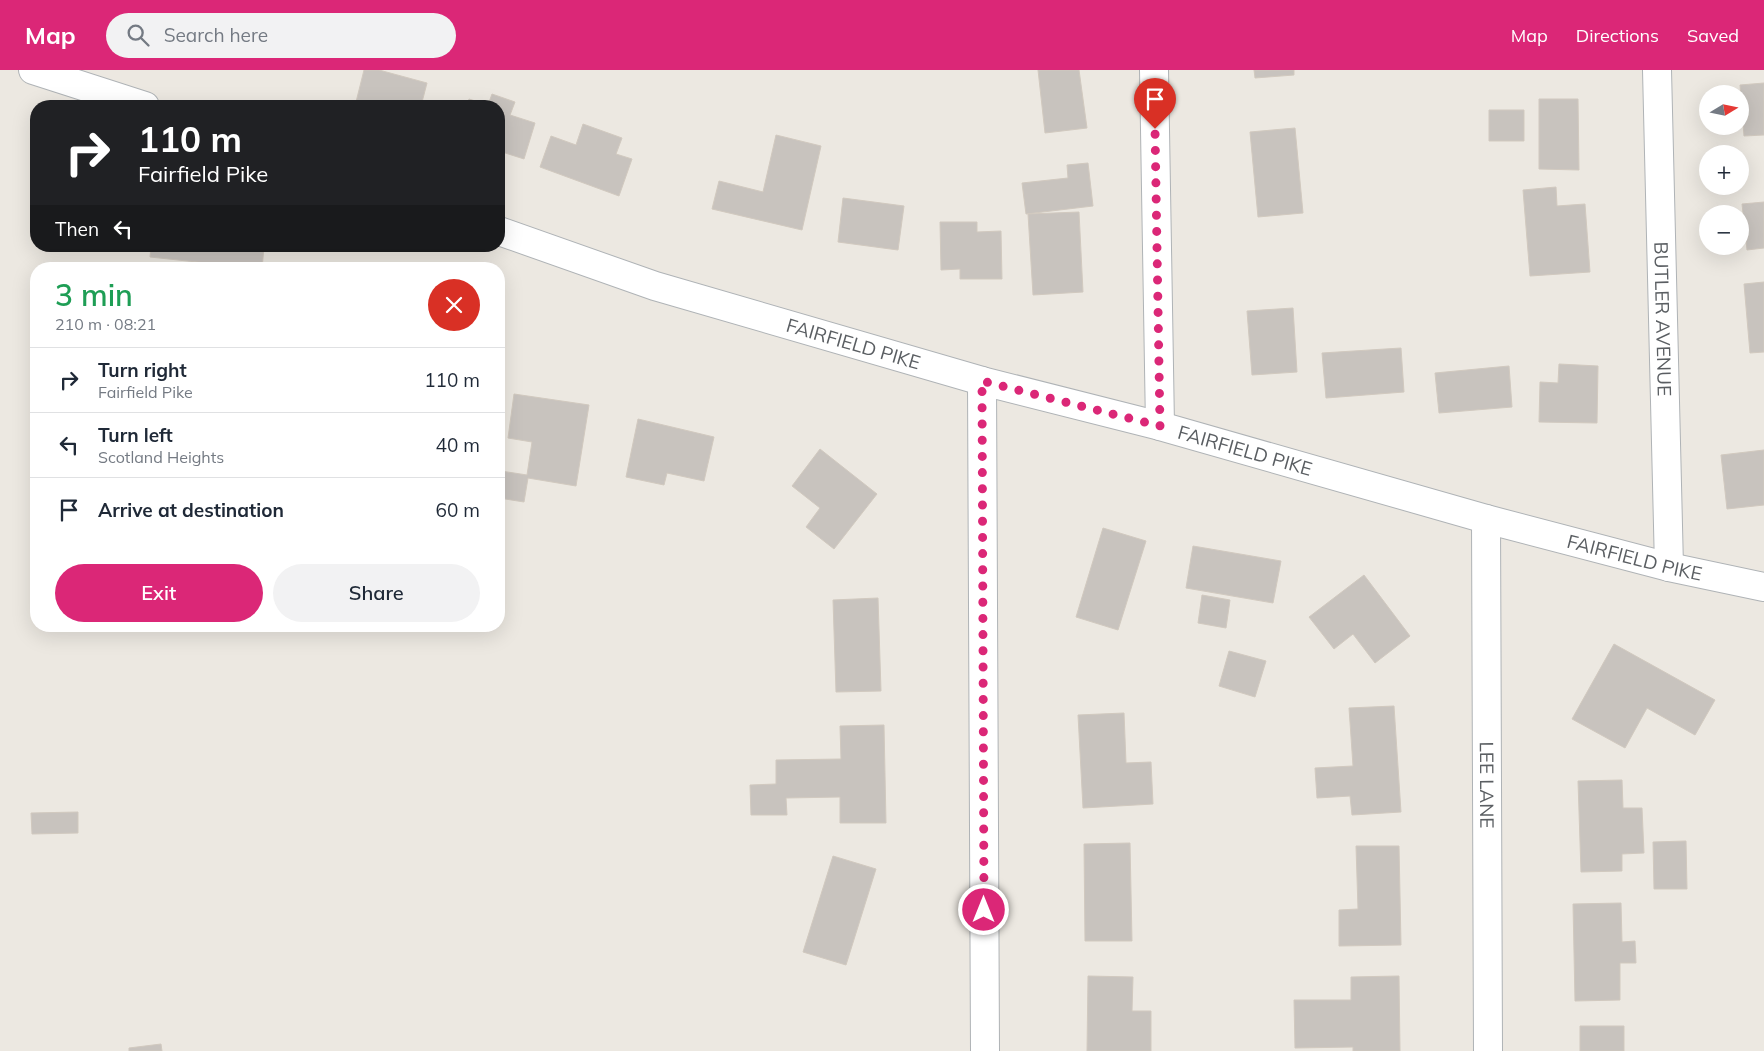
<!DOCTYPE html>
<html lang="en">
<head>
<meta charset="utf-8">
<style>
  :root { --surface:#fff; --page:#f2f2f3; --text:#1f2937; --muted:#747a83; --line:#e0e1e3; --accent:#db2777 }
  body { margin:0; font-family:Mulish,sans-serif; background:var(--page); color:var(--text); height:100vh; display:flex; flex-direction:column; font-size:19px; white-space:nowrap }
  * { box-sizing:border-box; margin:0 }
  p { font-size:16px; color:var(--muted) }
  .icon { flex:none; width:28px; height:28px; fill:none; stroke:currentColor; stroke-width:2; stroke-linecap:round; stroke-linejoin:round }
  .map { position:relative; flex:1; overflow:hidden }
  .side { position:absolute; left:30px; top:192px; width:475px; height:370px; display:flex; flex-direction:column; background:var(--surface); border-radius:20px; box-shadow:0 5px 20px #0002 }
  .side>* { flex:none }
  .top-card { position:absolute; left:30px; top:30px; width:475px; height:152px; border-radius:20px; box-shadow:0 5px 20px #0002; background:#202124; color:#fff; overflow:hidden }
  .needle { width:32px; rotate:80deg }
  .tools { position:absolute; left:1699px; top:15px; display:grid; gap:10px }
  .tools a { display:grid; place-items:center; width:50px; height:50px; border-radius:50%; background:var(--surface); box-shadow:0 5px 20px #0002; font-size:25px }
  .pin { position:absolute; display:grid; place-items:center; width:42px; height:42px; color:#fff; margin:-51px -21px; border-radius:50% 50% 50% 0; rotate:-45deg; box-shadow:0 0 5px #0007 }
  .pin .icon { rotate:45deg }
  .me { position:absolute; width:55px; margin:-28px; rotate:0deg; stroke-linejoin:round; filter:drop-shadow(0 0 4px #0008) }
  .turn { display:flex; align-items:center; gap:18px; height:105px; padding:0 25px; font-size:22px }
  .turn .icon { width:65px; height:65px; stroke-width:2.5 }
  .turn b { display:block; font-size:35px; line-height:42px }
  .then { display:flex; align-items:center; height:48px; padding:0 25px; background:#0003; gap:10px; font-size:19px }
  .round { display:grid; place-items:center; flex:none; width:52px; height:52px; border-radius:26px; background:var(--page) }
  .overview { display:flex; align-items:center; justify-content:space-between; height:85px; padding:0 25px }
  h1 { font-size:30px; font-weight:600; line-height:38px; color:#1e9e55 }
  .action { display:flex; gap:10px; margin-top:auto; padding:10px 25px }
  .action a { flex:1; height:58px; border-radius:30px; background:var(--accent); color:#fff; font-size:20px; font-weight:600; line-height:58px; text-align:center }
  .action a+a { background:var(--page); color:var(--text) }
  ul { padding:0; list-style:none }
  li { display:flex; align-items:center; gap:15px; height:65px; padding:0 25px; border-top:1px solid var(--line) }
  li div { flex:1 }
  li b { display:block; font-size:19px }
  li em { font-style:normal }
  header { display:flex; align-items:center; gap:30px; box-sizing:border-box; height:70px; padding:0 25px; background:var(--accent); color:#fff }
  header strong { font-size:24px }
  nav { display:flex; gap:28px; margin-inline-start:auto; font-size:18px }
  .search { width:350px; height:45px; background:var(--page); display:flex; align-items:center; gap:12px; box-sizing:border-box; padding:0 18px; border-radius:28px; color:var(--muted); font-size:19px }
  .map>svg:first-child { display:block }
</style>
</head>
<body>
<header>
<strong>Map</strong>
<div class="search"><svg class="icon" aria-label="search" viewBox="0 0 24 24"><circle cx="10" cy="10" r="6"/><path d="M15 15l6 6"/></svg>Search here</div>
<nav><a>Map</a><a>Directions</a><a>Saved</a></nav>
</header>
<div class="map">
<svg width="1764" height="981" viewBox="0 0 1764 981">
  <rect width="100%" height="100%" fill="#ece8e1"/>
  <!-- building -->
  <path fill="#c8c3be" stroke="#d1c9bf" d="M364,0H379L427,13L421,36H371L356,32Z
    M1038,0H1079L1087,58L1045,63Z
    M1254,0H1294V5L1255,8Z
    M1764,13V65L1744,66L1740,15Z
    M492,24L515,32L510,45L535,53L524,89L499,81V36H467L469,29L488,35Z
    M1539,29H1578L1579,100L1539,99Z
    M1489,40H1524V71H1489Z
    M583,54L622,68L616,84L632,89L619,126L540,97L551,66L576,75Z
    M1295,58L1303,143L1258,147L1250,62Z
    M776,65L821,76L802,160L712,139L719,111L763,122Z
    M1088,93L1093,136L1026,144L1022,113L1068,108L1067,95Z
    M1556,117L1557,136L1585,134L1590,202L1530,206L1523,120Z
    M843,128L904,136L898,180L838,172Z
    M1764,132V178L1747,180L1742,134Z
    M1079,142L1083,222L1033,225L1028,144Z
    M940,152H977V162L1001,161L1002,209H960V199L941,200Z
    M151,176L264,177L262,199L150,187Z
    M1764,212V282L1750,283L1744,214Z
    M1293,238L1297,302L1252,305L1247,241Z
    M1401,278L1404,322L1326,328L1322,283Z
    M1559,294L1598,296L1597,353L1539,352L1540,312L1558,313Z
    M1509,296L1512,337L1439,343L1435,303Z
    M514,324L589,335L576,416L528,408L524,432L499,428L501,401L527,405L532,372L508,368Z
    M638,349L714,367L704,411L667,403L664,415L626,407Z
    M820,379L877,424L834,479L806,457L820,438L792,416Z
    M1764,380V435L1727,439L1721,385Z
    M1103,458L1146,471L1118,560L1076,547Z
    M1193,476L1281,491L1273,533L1186,518Z
    M1364,505L1410,566L1375,593L1353,564L1334,579L1309,547Z
    M1202,525L1230,530L1226,558L1198,553Z
    M878,528L881,621L836,622L833,530Z
    M1614,574L1715,630L1695,665L1647,638L1625,678L1572,649Z
    M1229,581L1266,591L1255,627L1219,616Z
    M1394,636L1401,742L1352,745L1350,726L1317,728L1315,698L1353,696L1349,638Z
    M1124,643L1126,693L1151,692L1153,734L1083,738L1078,645Z
    M884,655L886,753H840V727L786,728L787,745H751L750,715L776,714V690L841,689L840,656Z
    M1622,710L1623,738H1642L1644,783L1622,784V801L1581,802L1578,711Z
    M78,742V763L32,764L31,743Z
    M1686,771L1687,819H1654L1653,772Z
    M1130,773L1132,871H1085L1084,774Z
    M1356,776H1399L1401,875L1339,876V840L1358,839Z
    M833,786L876,799L846,895L803,882Z
    M1621,833L1622,872L1635,871L1636,893H1620V930L1575,931L1573,834Z
    M1088,906L1133,907L1132,941H1151V981H1087Z
    M1399,906L1400,981H1353V977L1295,978L1294,930H1351V907Z
    M1580,956H1624V981H1580Z
    M161,974L162,981H129V978Z"/>
  <g fill="none" stroke-linecap="round" stroke-linejoin="round">
    <defs>
      <g id="minor">
        <path d="M1154,0L1160,356"/>
        <path id="s1" d="M1657,0L1669,497"/>
        <path d="M982,311L985,981"/>
        <path id="s2" d="M1486,449L1488,981"/>
      </g>
      <g id="tertiary">
        <path d="M33,0L145,36"/>
        <path id="s3" d="M499,161L655,216L982,311L1160,356L1486,449L1669,497L1764,517"/>
      </g>
    </defs>
    <!-- minor casing -->
    <use href="#minor" stroke="#afb3b6" stroke-width="30"/>
    <!-- tertiary casing -->
    <use href="#tertiary" stroke="#afb3b6" stroke-width="30"/>
    <!-- minor -->
    <use href="#minor" stroke="#fff" stroke-width="28"/>
    <!-- tertiary -->
    <use href="#tertiary" stroke="#fff" stroke-width="28"/>
  </g>
  <g fill="none" stroke-linecap="round" stroke-linejoin="round">
    <!-- route -->
    <path stroke="#db2777" stroke-width="9" stroke-dasharray="0 16.2" d="M984,840L982,311L1160,356L1155,59"/>
  </g>
  <g text-anchor="middle" dominant-baseline="central" stroke-width="4" stroke-linejoin="round" paint-order="stroke">
    <!-- street labels -->
    <g font-size="19" fill="#5a5e62" stroke="#fff">
      <text stroke="none"><textPath href="#s1" startOffset="249">BUTLER AVENUE</textPath></text>
      <text stroke="none"><textPath href="#s3" startOffset="372">FAIRFIELD PIKE</textPath></text>
      <text stroke="none"><textPath href="#s3" startOffset="778">FAIRFIELD PIKE</textPath></text>
      <text stroke="none"><textPath href="#s3" startOffset="1182">FAIRFIELD PIKE</textPath></text>
      <text stroke="none"><textPath href="#s2" startOffset="266">LEE LANE</textPath></text>
    </g>
  </g>
</svg>
<div class="tools">
<a><svg class="needle" viewBox="-14 -14 28 28"><path d="M0-13l5 13h-10z" fill="#e53935"/><path d="M0 13l5-13h-10z" fill="#747a83"/></svg></a>
<a>+</a>
<a>−</a>
</div>
<div class="pin" style="left:1155px;top:59px;background:#d93025"><svg class="icon" aria-label="arrive" viewBox="0 0 24 24"><path d="M6 21V4h12l-3 4 3 4H6"/></svg></div>
<svg class="me" style="left:984px;top:840px" viewBox="-20 -20 40 40"><circle r="17" fill="#db2777" stroke="#fff" stroke-width="3"/><path d="M0-11L8 9 0 5-8 9z" fill="#fff"/></svg>
<div class="top-card">
<div class="turn"><svg class="icon" aria-label="right" viewBox="0 0 24 24"><path d="M7 20v-9h11M14 6l5 5-5 5"/></svg><div><b>110 m</b>Fairfield Pike</div></div>
<div class="then">Then<svg class="icon" aria-label="left" viewBox="0 0 24 24"><path d="M17 20v-9H6M10 6l-5 5 5 5"/></svg></div>
</div>
<section class="side">
<div class="overview"><div><h1>3 min</h1><p>210 m · 08:21</p></div><a class="round" style="background:#d93025;color:#fff"><svg class="icon" aria-label="close" viewBox="0 0 24 24"><path d="M6 6l12 12M18 6L6 18"/></svg></a></div>
<ul>
<li><svg class="icon" aria-label="right" viewBox="0 0 24 24"><path d="M7 20v-9h11M14 6l5 5-5 5"/></svg><div><b>Turn right</b><p>Fairfield Pike</p></div><em>110 m</em></li>
<li><svg class="icon" aria-label="left" viewBox="0 0 24 24"><path d="M17 20v-9H6M10 6l-5 5 5 5"/></svg><div><b>Turn left</b><p>Scotland Heights</p></div><em>40 m</em></li>
<li><svg class="icon" aria-label="arrive" viewBox="0 0 24 24"><path d="M6 21V4h12l-3 4 3 4H6"/></svg><div><b>Arrive at destination</b></div><em>60 m</em></li>
</ul>
<div class="action"><a>Exit</a><a>Share</a></div>
</section>
</div>
</body>
</html>
